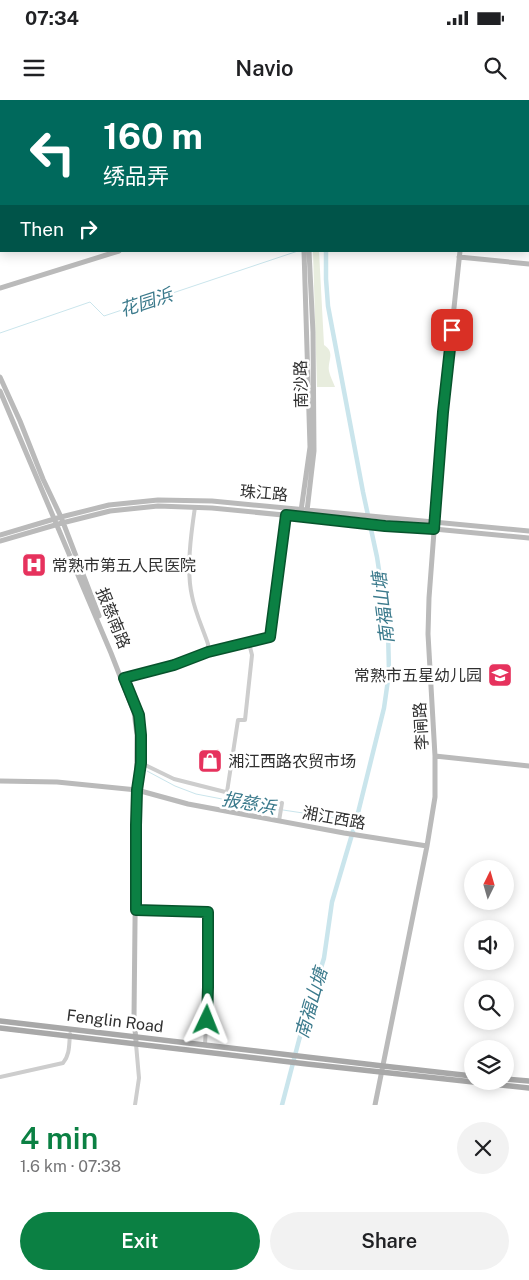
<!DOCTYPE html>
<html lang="en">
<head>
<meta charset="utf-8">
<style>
  :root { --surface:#fff; --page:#f2f2f2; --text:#202124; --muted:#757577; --accent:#0b8043 }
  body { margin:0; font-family:"Public Sans","Noto Sans SC",sans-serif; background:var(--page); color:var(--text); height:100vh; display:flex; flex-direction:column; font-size:19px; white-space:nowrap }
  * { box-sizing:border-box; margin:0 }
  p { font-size:16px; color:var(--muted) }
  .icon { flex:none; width:28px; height:28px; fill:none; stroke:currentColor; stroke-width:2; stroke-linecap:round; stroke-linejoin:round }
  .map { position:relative; height:1005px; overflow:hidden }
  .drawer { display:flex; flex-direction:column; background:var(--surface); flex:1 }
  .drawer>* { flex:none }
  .banner { position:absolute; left:0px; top:0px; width:530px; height:152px; box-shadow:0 2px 12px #0003; background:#00695c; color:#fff; overflow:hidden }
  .needle { width:32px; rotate:5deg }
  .buttons { position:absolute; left:464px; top:760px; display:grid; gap:10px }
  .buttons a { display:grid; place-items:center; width:50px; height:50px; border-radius:50%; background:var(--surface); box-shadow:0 2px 12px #0003; font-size:25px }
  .pin { position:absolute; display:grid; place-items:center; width:42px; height:42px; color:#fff; margin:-21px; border-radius:10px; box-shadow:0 2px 8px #0006 }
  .me { position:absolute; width:55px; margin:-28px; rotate:2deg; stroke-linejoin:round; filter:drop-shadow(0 0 4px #0008) }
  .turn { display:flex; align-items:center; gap:18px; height:105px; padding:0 20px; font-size:22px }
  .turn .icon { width:65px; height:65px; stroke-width:2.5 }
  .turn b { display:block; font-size:35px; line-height:42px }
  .then { display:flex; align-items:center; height:48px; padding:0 20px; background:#0003; gap:10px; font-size:19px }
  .round { display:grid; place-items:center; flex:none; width:52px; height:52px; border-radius:26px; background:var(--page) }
  .overview { display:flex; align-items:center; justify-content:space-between; height:85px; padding:0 20px }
  h1 { font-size:30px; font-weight:600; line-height:38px; color:var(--accent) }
  .cta { display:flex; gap:10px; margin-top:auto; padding:10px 20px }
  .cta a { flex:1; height:58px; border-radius:30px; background:var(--accent); color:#fff; font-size:20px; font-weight:600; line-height:58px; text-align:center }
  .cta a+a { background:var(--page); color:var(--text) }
  .status { display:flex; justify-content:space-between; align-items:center; height:35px; padding:0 25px; background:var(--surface); direction:ltr }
  .status svg { height:14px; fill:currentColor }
  header { display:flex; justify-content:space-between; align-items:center; height:65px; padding:0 20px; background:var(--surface); font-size:22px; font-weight:600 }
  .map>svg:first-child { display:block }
</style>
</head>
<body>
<div class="status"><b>07:34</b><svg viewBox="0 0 49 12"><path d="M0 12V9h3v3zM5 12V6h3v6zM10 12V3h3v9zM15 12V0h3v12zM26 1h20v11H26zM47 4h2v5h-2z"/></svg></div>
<header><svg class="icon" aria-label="menu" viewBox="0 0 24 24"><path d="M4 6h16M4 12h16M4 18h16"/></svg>Navio<svg class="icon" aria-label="search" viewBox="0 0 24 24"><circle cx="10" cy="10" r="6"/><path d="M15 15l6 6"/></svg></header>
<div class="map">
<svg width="529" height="1005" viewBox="0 0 529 1005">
  <rect width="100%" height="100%" fill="#fff"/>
  <!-- green -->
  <path fill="#e8edde" d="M313,151H319L324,245C336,253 327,261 329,271C330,276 333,282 335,287H317Z"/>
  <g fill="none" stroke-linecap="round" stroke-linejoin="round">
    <!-- stream -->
    <path stroke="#cae5ec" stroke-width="1" d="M0,233L90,202L104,216L298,151
      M147,671L175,686L196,694L279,710
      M283,710L356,721"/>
    <!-- canal -->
    <path stroke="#cae5ec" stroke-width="4.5" d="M345,1V0
      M282,1005L299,940L324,858L332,802L356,721L384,608L389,573L388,529L377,457L363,392L328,206L326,179V151"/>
    <!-- street -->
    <path stroke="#cdcdcd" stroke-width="4" d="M74,0L75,1
      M195,407C191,434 186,470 192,496C195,512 203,529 208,544V552
      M125,578L174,565L208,552L270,537L286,415
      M141,663L174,679L245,697L282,703L279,721
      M227,692L238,620H245L252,555L249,543
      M135,810L208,812V887L205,945
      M0,977L63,963C70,955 69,944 70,934
      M135,1005L139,978L136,944"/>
    <!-- secondary -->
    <path stroke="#bababa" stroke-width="5" d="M469,0L483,1
      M304,1V0
      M308,1V0
      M459,157L529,164
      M0,188L119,151
      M0,277L20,321L43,379L61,417L99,516
      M0,291L111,553L134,612L137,635L134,918L136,941
      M301,411L310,347L304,151
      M307,411L314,351L313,232L309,151
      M0,435L61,417L109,405L158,400L212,401L529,431
      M0,441L62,423L110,411L158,406L212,408L385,425L434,429L529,438
      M136,609C144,629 142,652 140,673
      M435,656L529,666
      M0,681L57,682L137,690L188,704L344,733L427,746
      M375,1005L427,746L435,697V656L428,534L429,498L443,312L460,151"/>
    <!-- primary -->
    <path stroke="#a8a8a8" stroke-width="5.5" d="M0,921L383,966L472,976
      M0,928L307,964L529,988
      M505,979L529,981"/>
  </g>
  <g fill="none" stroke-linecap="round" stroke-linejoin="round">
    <defs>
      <path id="route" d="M207,920L208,887V812L136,810V725L137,690L141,663V635L139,615L124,578L174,565L208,552L270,537L286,415L385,426L434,429L443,312L452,230"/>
    </defs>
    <!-- route casing -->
    <use href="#route" stroke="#07532c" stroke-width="12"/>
    <!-- route -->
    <use href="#route" stroke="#0b8043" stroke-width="9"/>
  </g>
  <!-- icons -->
  <defs>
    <symbol id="hospital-square" viewBox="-11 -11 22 22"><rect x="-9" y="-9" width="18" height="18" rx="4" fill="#e6325d" stroke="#fff"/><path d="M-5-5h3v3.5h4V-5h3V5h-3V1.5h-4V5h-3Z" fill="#fff"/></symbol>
    <symbol id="school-square" viewBox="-11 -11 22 22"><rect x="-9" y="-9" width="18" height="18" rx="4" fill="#e6325d" stroke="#fff"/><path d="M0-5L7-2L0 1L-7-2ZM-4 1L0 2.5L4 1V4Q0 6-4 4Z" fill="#fff"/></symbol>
    <symbol id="shop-square" viewBox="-11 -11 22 22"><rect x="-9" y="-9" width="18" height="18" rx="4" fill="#e6325d" stroke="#fff"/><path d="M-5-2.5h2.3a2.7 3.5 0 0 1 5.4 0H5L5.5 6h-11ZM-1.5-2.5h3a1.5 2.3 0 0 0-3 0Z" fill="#fff"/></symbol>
  </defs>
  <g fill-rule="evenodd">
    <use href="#hospital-square" x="20" y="451" width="28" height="28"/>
    <use href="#school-square" x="486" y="561" width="28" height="28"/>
    <use href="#shop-square" x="196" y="647" width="28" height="28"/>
  </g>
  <g text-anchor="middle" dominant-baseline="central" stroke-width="5" stroke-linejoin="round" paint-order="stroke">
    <!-- street labels -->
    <g font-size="16" fill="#303030" stroke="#fff">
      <text transform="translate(301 284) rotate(-91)">南沙路</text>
      <text transform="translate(264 393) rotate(5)">珠江路</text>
      <text transform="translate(113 518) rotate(68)">报慈南路</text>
      <text transform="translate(421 626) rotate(-93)">李闸路</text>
      <text transform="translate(334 718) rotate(10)">湘江西路</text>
      <text transform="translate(115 921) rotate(7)">Fenglin Road</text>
    </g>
    <!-- poi labels -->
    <g font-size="16" fill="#303030" stroke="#fff" text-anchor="start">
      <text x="52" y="465">常熟市第五人民医院</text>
      <text x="482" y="575" text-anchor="end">常熟市五星幼儿园</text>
      <text x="228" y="661">湘江西路农贸市场</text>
    </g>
    <!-- water labels -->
    <g font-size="18" font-style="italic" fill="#3b7a8c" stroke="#fff">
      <text transform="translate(146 202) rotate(-18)">花园浜</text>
      <text transform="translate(383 508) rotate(-97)">南福山塘</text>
      <text transform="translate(249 703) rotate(10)">报慈浜</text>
      <text transform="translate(311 903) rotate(-74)">南福山塘</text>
    </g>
  </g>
</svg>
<div class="buttons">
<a><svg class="needle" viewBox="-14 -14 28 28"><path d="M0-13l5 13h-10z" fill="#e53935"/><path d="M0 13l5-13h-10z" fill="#757577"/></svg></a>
<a><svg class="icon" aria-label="sound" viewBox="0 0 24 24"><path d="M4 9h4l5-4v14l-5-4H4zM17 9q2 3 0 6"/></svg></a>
<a><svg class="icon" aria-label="search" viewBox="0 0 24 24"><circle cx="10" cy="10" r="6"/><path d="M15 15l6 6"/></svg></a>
<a><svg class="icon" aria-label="layers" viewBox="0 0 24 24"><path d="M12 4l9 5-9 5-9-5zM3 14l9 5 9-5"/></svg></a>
</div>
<div class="pin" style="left:452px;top:230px;background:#d93025"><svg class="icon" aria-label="arrive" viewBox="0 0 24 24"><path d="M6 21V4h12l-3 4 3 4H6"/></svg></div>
<svg class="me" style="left:207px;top:920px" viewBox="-20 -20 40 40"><path d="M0-17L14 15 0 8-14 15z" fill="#0b8043" stroke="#fff" stroke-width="4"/></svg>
<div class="banner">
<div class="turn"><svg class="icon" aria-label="left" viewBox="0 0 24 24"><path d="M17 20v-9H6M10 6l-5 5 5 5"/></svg><div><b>160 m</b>绣品弄</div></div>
<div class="then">Then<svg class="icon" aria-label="right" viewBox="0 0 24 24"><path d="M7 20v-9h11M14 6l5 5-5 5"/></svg></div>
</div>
</div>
<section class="drawer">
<div class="overview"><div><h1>4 min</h1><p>1.6 km · 07:38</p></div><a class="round"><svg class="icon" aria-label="close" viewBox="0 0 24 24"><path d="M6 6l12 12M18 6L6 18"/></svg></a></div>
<div class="cta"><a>Exit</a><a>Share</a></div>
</section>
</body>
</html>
